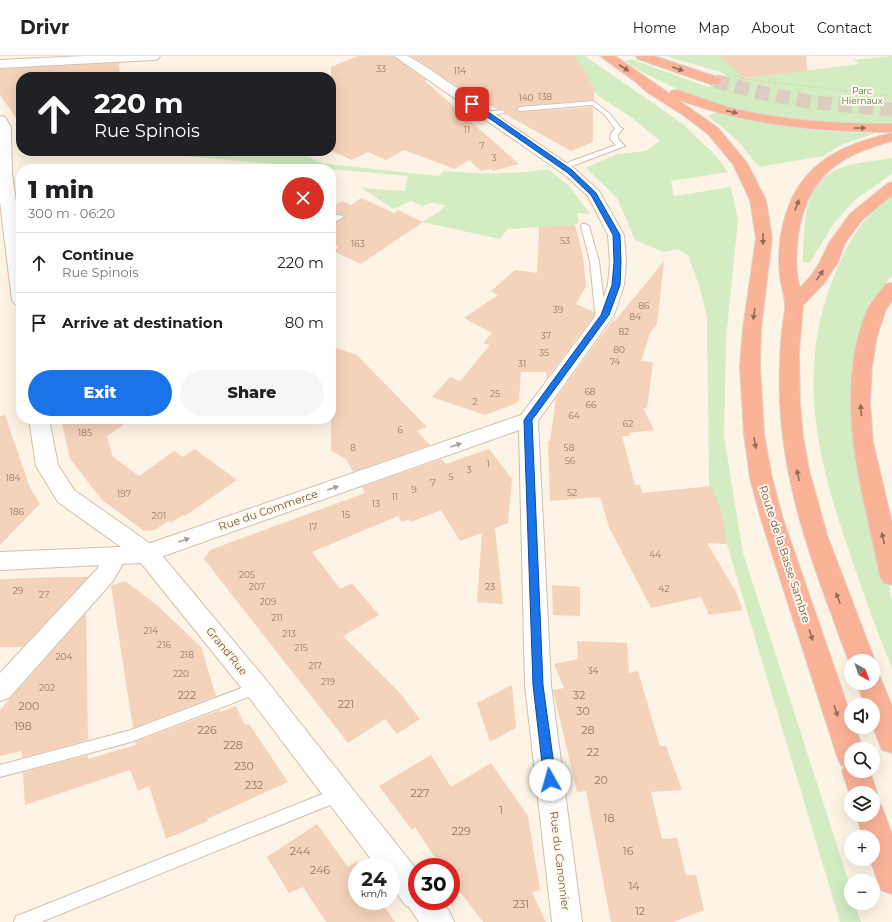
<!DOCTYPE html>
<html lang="en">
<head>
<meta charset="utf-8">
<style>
  :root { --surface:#fff; --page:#f6f6f6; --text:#202124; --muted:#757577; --line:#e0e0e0; --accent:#1a73e8 }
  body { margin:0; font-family:Montserrat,sans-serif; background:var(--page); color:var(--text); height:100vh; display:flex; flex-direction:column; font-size:15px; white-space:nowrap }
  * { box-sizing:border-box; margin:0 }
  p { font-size:13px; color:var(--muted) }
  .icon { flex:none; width:22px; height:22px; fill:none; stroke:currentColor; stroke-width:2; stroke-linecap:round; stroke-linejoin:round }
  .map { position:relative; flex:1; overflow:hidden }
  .sheet { position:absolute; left:16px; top:108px; width:320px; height:260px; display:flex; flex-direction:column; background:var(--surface); border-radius:16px; box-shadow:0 4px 16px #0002 }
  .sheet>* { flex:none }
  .top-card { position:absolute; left:16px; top:16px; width:320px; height:84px; border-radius:16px; box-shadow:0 4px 16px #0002; background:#202124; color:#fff; overflow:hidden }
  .needle { width:26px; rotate:140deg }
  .controls { position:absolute; left:844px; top:598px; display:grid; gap:8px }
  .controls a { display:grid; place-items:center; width:36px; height:36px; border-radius:50%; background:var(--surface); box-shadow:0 4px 16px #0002; font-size:20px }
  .speed { position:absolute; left:348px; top:802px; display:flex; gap:8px; font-size:20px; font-weight:700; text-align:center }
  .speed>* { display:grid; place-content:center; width:52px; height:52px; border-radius:50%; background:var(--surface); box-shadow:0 4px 16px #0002; line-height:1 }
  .speed small { font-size:10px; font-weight:400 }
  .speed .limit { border:6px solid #d22; background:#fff; color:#111 }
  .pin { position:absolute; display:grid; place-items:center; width:34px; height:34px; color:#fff; margin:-17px; border-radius:8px; box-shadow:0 2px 6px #0006 }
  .me { position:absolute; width:44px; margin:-22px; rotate:353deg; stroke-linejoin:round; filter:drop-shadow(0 0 3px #0008) }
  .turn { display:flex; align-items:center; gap:14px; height:84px; padding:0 12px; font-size:18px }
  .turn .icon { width:52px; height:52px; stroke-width:2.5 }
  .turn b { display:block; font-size:28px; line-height:34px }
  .round { display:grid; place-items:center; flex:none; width:42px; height:42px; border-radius:21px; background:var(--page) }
  .overview { display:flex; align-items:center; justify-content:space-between; height:68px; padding:0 12px }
  h1 { font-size:24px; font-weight:800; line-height:30px }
  .button { display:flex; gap:8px; margin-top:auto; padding:8px 12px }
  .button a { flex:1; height:46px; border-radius:24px; background:var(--accent); color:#fff; font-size:16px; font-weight:800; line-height:46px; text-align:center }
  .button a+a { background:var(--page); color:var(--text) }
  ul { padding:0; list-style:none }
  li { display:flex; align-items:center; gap:12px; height:60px; padding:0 12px; border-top:1px solid var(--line) }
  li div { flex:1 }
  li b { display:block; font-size:15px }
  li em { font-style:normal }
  header { display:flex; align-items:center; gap:24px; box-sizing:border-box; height:56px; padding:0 20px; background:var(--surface); border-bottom:1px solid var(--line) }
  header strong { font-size:19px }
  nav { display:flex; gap:22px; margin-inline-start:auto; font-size:14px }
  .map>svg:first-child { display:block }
</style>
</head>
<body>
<header>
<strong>Drivr</strong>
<nav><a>Home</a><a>Map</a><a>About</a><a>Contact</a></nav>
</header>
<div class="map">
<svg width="892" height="866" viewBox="0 0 892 866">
  <rect width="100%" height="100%" fill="#fef4e5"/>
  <!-- green -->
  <path fill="#d3ecc2" d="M538,0H585L683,68L716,100L728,116L671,125L674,140L731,131L738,164L726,282L724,380L743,497L851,833V847H855L861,866H840L709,428L707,262L700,232L688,199L678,193L663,196L635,184L617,142L586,112L617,98L646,95L660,85L631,61L597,39L591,30Z
    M666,0H720L745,22L859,8L853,4L892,0V69L817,67L734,53L686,37L644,17L625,5L631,3L708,31L726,20L723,17Z
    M717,56C772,70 818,77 875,77L843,88L823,100L759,111L737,84L708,60Z
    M129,95H280L287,98L296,95L321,107L438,120L444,115C479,118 513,119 548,113L570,131L590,158L577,157L579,167L574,169L508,173L500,183L422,166L440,155L445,149L431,147L423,150L411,145L393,153L362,132L405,135L408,120Z
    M892,102V118L855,144L834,167L810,207L803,206C804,177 802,136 829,118C846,106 872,106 892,102Z
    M892,139V219L869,248L854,307L851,331L853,373L866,437L892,543V612C877,576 864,539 851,501C819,409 796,323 831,228C839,207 848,187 861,169C870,158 882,149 892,139Z"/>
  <!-- building -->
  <path fill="#f5d2ba" d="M358,0H393L426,24L425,25L519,108L493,115L491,113L481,115L469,104L455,113L404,94L386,104L368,96L352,104L331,95V11Z
    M411,0H574L594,32V44L520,50L516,53L520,56L592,51L593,52V86L571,95L505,58L506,56L503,53H497L463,34Z
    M720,0H806L807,15L744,22Z
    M119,7L120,21H21V69L0,39V13Z
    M361,142L394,157L398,154L423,166L361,208L333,195L339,191L331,187V169L345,162V160L337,158L331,161V152L342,145L351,149Z
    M575,169L583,200L586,230L576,248L594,256V260L546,323V316H521L519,344L515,348L485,359L432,341L450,321L460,325L490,289L483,287L492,277L464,262L498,239L491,235L515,214L537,217L539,171Z
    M664,205L657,268L650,277L641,305L653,306L647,352H643L654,374L629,377L630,380H622L635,429H640L643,437L711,430L720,451L727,488L707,487L735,534L743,554L709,559L701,541L651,552L609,471L600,441L550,445L548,385H550L556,342L613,264L615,265Z
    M331,290L357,299L427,371L417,375L430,389L353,416L346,403L331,395Z
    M5,359L30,432L40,448L0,489V360Z
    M61,363H132L107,380L113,401L139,420L174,395L183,401L195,393L237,424L185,460L183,459L171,467L168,465L155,474L144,475L102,444L70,403Z
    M489,393L512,423L508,467L495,472L503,548L477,546L482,477L460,485L441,454L411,466L409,463L402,466L398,460L312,496L340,533L352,527L379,559L343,580L399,636L420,663L397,678L385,663L348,687L204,503L210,494L365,437L362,431L442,403L446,408Z
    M63,521H88L23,591H0V523Z
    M125,525L158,550L201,591L216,640L133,672L111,530Z
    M552,529L580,531V560L553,559Z
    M86,557L88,684L22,702V695L0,700V654Z
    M577,585L627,587L629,617L638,615L660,690H666L682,734L651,736L662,783L677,782L686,819H696L704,854L673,866H611L586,735L577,736L553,634L564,632L554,608L578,603Z
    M512,629L516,672L490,686L477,647Z
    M236,650L245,669L249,668L288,726L207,763L208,765L166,783L149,730L138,735L130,714L25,749L23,716L88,699V703L136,689L135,686L220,654V656Z
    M431,699L451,731L491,707L528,760L540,834L532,836L546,866H483L451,824V811H441L415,771L412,774L379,730Z
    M317,768L348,811L357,805V845H380L395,866H326L303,831L289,837L267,801Z"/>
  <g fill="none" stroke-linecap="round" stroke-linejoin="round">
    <!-- highway-tunnel -->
    <path stroke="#dccebe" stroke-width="14" stroke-dasharray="14 7" stroke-linecap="butt" d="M715,25L767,38L811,46L892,54"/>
    <defs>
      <path id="lane" d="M593,45L609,57L621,72L623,73L618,78V83L625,90L564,113L560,111L561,109L616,89L610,83L611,77L615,73L605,59L592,49L520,55L517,53L520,51Z
        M502,54L505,56L504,57L487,60L484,58L487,56Z
        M337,159H340L344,161L331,168V163Z
        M582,168H585L589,170L599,205L606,265L601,268L596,265L590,205L581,170Z
        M257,626L262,628L264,632L262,636L131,686L0,721V709L131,674Z
        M340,731L345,733L347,738L345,743L41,866H14L16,860L22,858Z"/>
      <path id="street" d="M84,0H160L158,3L154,4L0,12V4Z
        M394,0H408L428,12L575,113L599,135L624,179L626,206L624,229L614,259L538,365L551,629L582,866H552L525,629L519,374L155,503L147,506L139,503L136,497L139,491L521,359L597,258L608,229L610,206L608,179L588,140L565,119Z
        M116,491L124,494L127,500L113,525L9,642L0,645V617L97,513L108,494Z"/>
      <path id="secondary" d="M0,60L5,61L11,71L12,117L21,182V249L15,248L12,244L0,146Z
        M29,363H49L58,409L74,434L155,491L266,624L417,814V845H441L449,855L454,866H419L409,851L406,850L391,830V811H377L248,640L141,507L0,514V496L121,491L58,446L36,410Z"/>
      <path id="highway" d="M600,0H615L670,38L671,35L676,34C695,39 712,47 731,52C784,65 838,68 892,68V76C818,76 746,69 677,43L718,72L747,107L766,144L772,182L761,273L760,310L764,378L772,422L783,463L851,660V671H855L863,693H851V715H870L877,737L873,746L881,749L892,778V838L881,834L870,803H873V781H863L856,759H873V737H851V742L842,715L844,710L841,709L837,700L761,463L750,422L744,378L740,310L743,273L756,182L750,144L733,108L708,78L683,59L647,36L636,26Z
        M636,0H654L720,22L722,25L720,28H710L638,3Z
        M892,77V85C837,100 807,121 798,180C796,197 795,215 800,232L811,220L820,206L829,187L850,158L887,128L892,126V139L862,164L845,187L838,206L824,227L803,249L799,295L800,347L803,381L809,414L827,479L875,605L873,609V605H851V609C842,590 836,569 828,549C804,484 783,417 780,346C779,322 780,298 782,274C783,266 785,258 785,250C785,239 781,230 780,220C776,188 784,147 805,122C827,95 859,85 892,77Z
        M892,227V245L886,253L877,280L872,310L870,347L873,386L892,467V529L884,527L880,520C865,445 840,368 856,291C859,279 862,264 868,253C872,244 880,236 886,228Z
        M873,617L879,619L892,650V697L882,694L873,671V649H865L857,627H873Z"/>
    </defs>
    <!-- lane casing -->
    <use href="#lane" stroke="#d2beac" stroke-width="2"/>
    <!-- street casing -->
    <use href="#street" stroke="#d2beac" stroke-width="2"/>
    <!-- secondary casing -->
    <use href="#secondary" stroke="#d5beaa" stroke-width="2"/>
    <!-- highway casing -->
    <use href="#highway" stroke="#dcd4cf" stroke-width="2"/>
    <!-- path -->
    <path stroke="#dab59d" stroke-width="1.5" stroke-dasharray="0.5 2" stroke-linecap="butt" d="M734,19L745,23L892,40"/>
    <!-- lane -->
    <use href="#lane" fill="#fff" fill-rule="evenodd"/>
    <!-- street -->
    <use href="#street" fill="#fff" fill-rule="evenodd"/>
    <!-- secondary -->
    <use href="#secondary" fill="#fff" fill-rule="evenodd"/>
    <!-- highway -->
    <use href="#highway" fill="#fbb398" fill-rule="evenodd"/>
  </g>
  <!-- one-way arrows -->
  <defs><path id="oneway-solid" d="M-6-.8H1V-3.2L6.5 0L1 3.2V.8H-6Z"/></defs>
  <g fill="#926c58">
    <use href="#oneway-solid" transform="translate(624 12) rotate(33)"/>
    <use href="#oneway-solid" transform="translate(678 13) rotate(19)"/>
    <use href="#oneway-solid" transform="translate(732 56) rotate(13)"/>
    <use href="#oneway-solid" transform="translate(860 72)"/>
    <use href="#oneway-solid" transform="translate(797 149) rotate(-69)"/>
    <use href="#oneway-solid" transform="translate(763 183) rotate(91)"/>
    <use href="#oneway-solid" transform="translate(820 219) rotate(-56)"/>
    <use href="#oneway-solid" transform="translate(754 258) rotate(98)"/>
    <use href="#oneway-solid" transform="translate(861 354) rotate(-95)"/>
    <use href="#oneway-solid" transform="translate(755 387) rotate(81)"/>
    <use href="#oneway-solid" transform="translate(798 419) rotate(-102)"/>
    <use href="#oneway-solid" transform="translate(883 482) rotate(-102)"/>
    <use href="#oneway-solid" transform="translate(838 542) rotate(-111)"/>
    <use href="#oneway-solid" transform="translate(811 579) rotate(72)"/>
    <use href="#oneway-solid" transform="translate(836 655) rotate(72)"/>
  </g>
  <g fill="#ae9c91">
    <use href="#oneway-solid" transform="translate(456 389) rotate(-19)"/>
    <use href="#oneway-solid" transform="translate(333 432) rotate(-19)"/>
    <use href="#oneway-solid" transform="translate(184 484) rotate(-19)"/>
  </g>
  <!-- route -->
  <path fill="#1a73e8" stroke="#114b97" d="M470,46H474L572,114L596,137L620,179L621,206L620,229L609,259L532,364L543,629L556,724L554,728L550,729L546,728L544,724L533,629L524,364L601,259L612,229L614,206L613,179L591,139L568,117L470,49Z"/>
  <g text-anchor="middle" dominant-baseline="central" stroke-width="4" stroke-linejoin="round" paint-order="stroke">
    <!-- number labels -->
    <g font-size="9" fill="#977864">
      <text x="381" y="12">33</text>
      <text x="460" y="14">114</text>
      <text x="545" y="40">138</text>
      <text x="526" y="41">140</text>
      <text x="467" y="73">11</text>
      <text x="482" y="89">7</text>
      <text x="494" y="101">3</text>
      <text x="565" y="184">53</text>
      <text x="358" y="187">163</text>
      <text x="644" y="249">86</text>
      <text x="558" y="253">39</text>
      <text x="635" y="260">84</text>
      <text x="624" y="275">82</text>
      <text x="546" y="279">37</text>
      <text x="619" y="293">80</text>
      <text x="544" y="296">35</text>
      <text x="615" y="305">74</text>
      <text x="522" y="307">31</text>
      <text x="590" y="335">68</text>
      <text x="495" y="337">25</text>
      <text x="475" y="345">2</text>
      <text x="591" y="348">66</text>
      <text x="574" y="359">64</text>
      <text x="628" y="367">62</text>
      <text x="400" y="373">6</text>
      <text x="85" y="376">185</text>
      <text x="353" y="391">8</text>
      <text x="569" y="391">58</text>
      <text x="570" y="404">56</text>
      <text x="488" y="407">1</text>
      <text x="469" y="413">3</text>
      <text x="451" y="420">5</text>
      <text x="13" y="421">184</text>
      <text x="433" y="426">7</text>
      <text x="414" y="433">9</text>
      <text x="572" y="436">52</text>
      <text x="124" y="437">197</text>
      <text x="395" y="440">11</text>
      <text x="376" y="447">13</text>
      <text x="17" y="455">186</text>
      <text x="346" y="458">15</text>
      <text x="159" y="459">201</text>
      <text x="313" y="470">17</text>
      <text x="655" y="498">44</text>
      <text x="247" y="518">205</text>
      <text x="257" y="530">207</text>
      <text x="490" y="530">23</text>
      <text x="664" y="532">42</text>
      <text x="18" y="534">29</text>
      <text x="44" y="538">27</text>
      <text x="268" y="545">209</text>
      <text x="277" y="561">211</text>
      <text x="151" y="574">214</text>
      <text x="289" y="577">213</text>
      <text x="164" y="588">216</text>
      <text x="301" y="591">215</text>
      <text x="187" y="598">218</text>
      <text x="64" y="600">204</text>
      <text x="315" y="609">217</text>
      <text x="593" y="614">34</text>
      <text x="181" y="617">220</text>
      <text x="328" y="625">219</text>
      <text x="47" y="631">202</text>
    </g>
    <!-- far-park labels -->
    <g font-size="9" fill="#4d793c" stroke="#fff8ec">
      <text x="862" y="34">Parc<tspan x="862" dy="10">Hiernaux</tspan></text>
    </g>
    <!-- street labels -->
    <g font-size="11" fill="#785a48" stroke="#fff8ec">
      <text transform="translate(268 454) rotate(-19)">Rue du Commerce</text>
      <text transform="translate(785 498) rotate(72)">Route de la Basse Sambre</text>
      <text transform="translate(227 595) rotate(51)">Grand'Rue</text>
      <text transform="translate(560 805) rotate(83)">Rue du Canonnier</text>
    </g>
    <!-- near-number labels -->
    <g font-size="11" fill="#977864">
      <text x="187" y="639">222</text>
      <text x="579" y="639">32</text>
      <text x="346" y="648">221</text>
      <text x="29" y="650">200</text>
      <text x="583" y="655">30</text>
      <text x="23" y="670">198</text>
      <text x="207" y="674">226</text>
      <text x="588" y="674">28</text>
      <text x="233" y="689">228</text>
      <text x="593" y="696">22</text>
      <text x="244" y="710">230</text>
      <text x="601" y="724">20</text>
      <text x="254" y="729">232</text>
      <text x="420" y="737">227</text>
      <text x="501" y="754">1</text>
      <text x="609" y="762">18</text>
      <text x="461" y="775">229</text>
      <text x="300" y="795">244</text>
      <text x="628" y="795">16</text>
      <text x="320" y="814">246</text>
      <text x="634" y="830">14</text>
      <text x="521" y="848">231</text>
      <text x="640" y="855">12</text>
    </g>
  </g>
</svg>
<div class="controls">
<a><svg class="needle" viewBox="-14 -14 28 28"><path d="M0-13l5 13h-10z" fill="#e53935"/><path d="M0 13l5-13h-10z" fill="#757577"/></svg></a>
<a><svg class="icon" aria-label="sound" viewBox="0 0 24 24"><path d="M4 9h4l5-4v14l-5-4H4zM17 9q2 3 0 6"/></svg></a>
<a><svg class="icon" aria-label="search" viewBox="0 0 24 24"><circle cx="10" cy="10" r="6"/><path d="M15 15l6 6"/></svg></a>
<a><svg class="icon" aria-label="layers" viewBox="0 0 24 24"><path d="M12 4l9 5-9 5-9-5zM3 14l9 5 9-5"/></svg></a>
<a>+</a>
<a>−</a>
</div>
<div class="speed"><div>24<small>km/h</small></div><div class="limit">30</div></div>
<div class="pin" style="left:472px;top:48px;background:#d93025"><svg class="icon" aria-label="arrive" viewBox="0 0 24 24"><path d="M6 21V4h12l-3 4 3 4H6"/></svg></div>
<svg class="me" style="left:550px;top:724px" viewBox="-20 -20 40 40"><circle r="19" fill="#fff"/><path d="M0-13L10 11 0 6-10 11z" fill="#1a73e8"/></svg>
<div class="top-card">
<div class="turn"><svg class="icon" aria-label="ahead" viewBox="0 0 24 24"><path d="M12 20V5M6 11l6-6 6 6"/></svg><div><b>220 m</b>Rue Spinois</div></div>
</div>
<section class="sheet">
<div class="overview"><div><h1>1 min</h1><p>300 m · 06:20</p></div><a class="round" style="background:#d93025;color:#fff"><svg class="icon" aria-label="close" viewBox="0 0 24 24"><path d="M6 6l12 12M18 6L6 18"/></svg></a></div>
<ul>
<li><svg class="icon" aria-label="ahead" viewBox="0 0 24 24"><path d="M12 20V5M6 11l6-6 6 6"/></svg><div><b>Continue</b><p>Rue Spinois</p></div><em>220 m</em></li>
<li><svg class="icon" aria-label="arrive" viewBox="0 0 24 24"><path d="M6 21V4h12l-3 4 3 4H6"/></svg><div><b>Arrive at destination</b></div><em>80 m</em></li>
</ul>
<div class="button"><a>Exit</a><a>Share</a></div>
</section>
</div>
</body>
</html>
